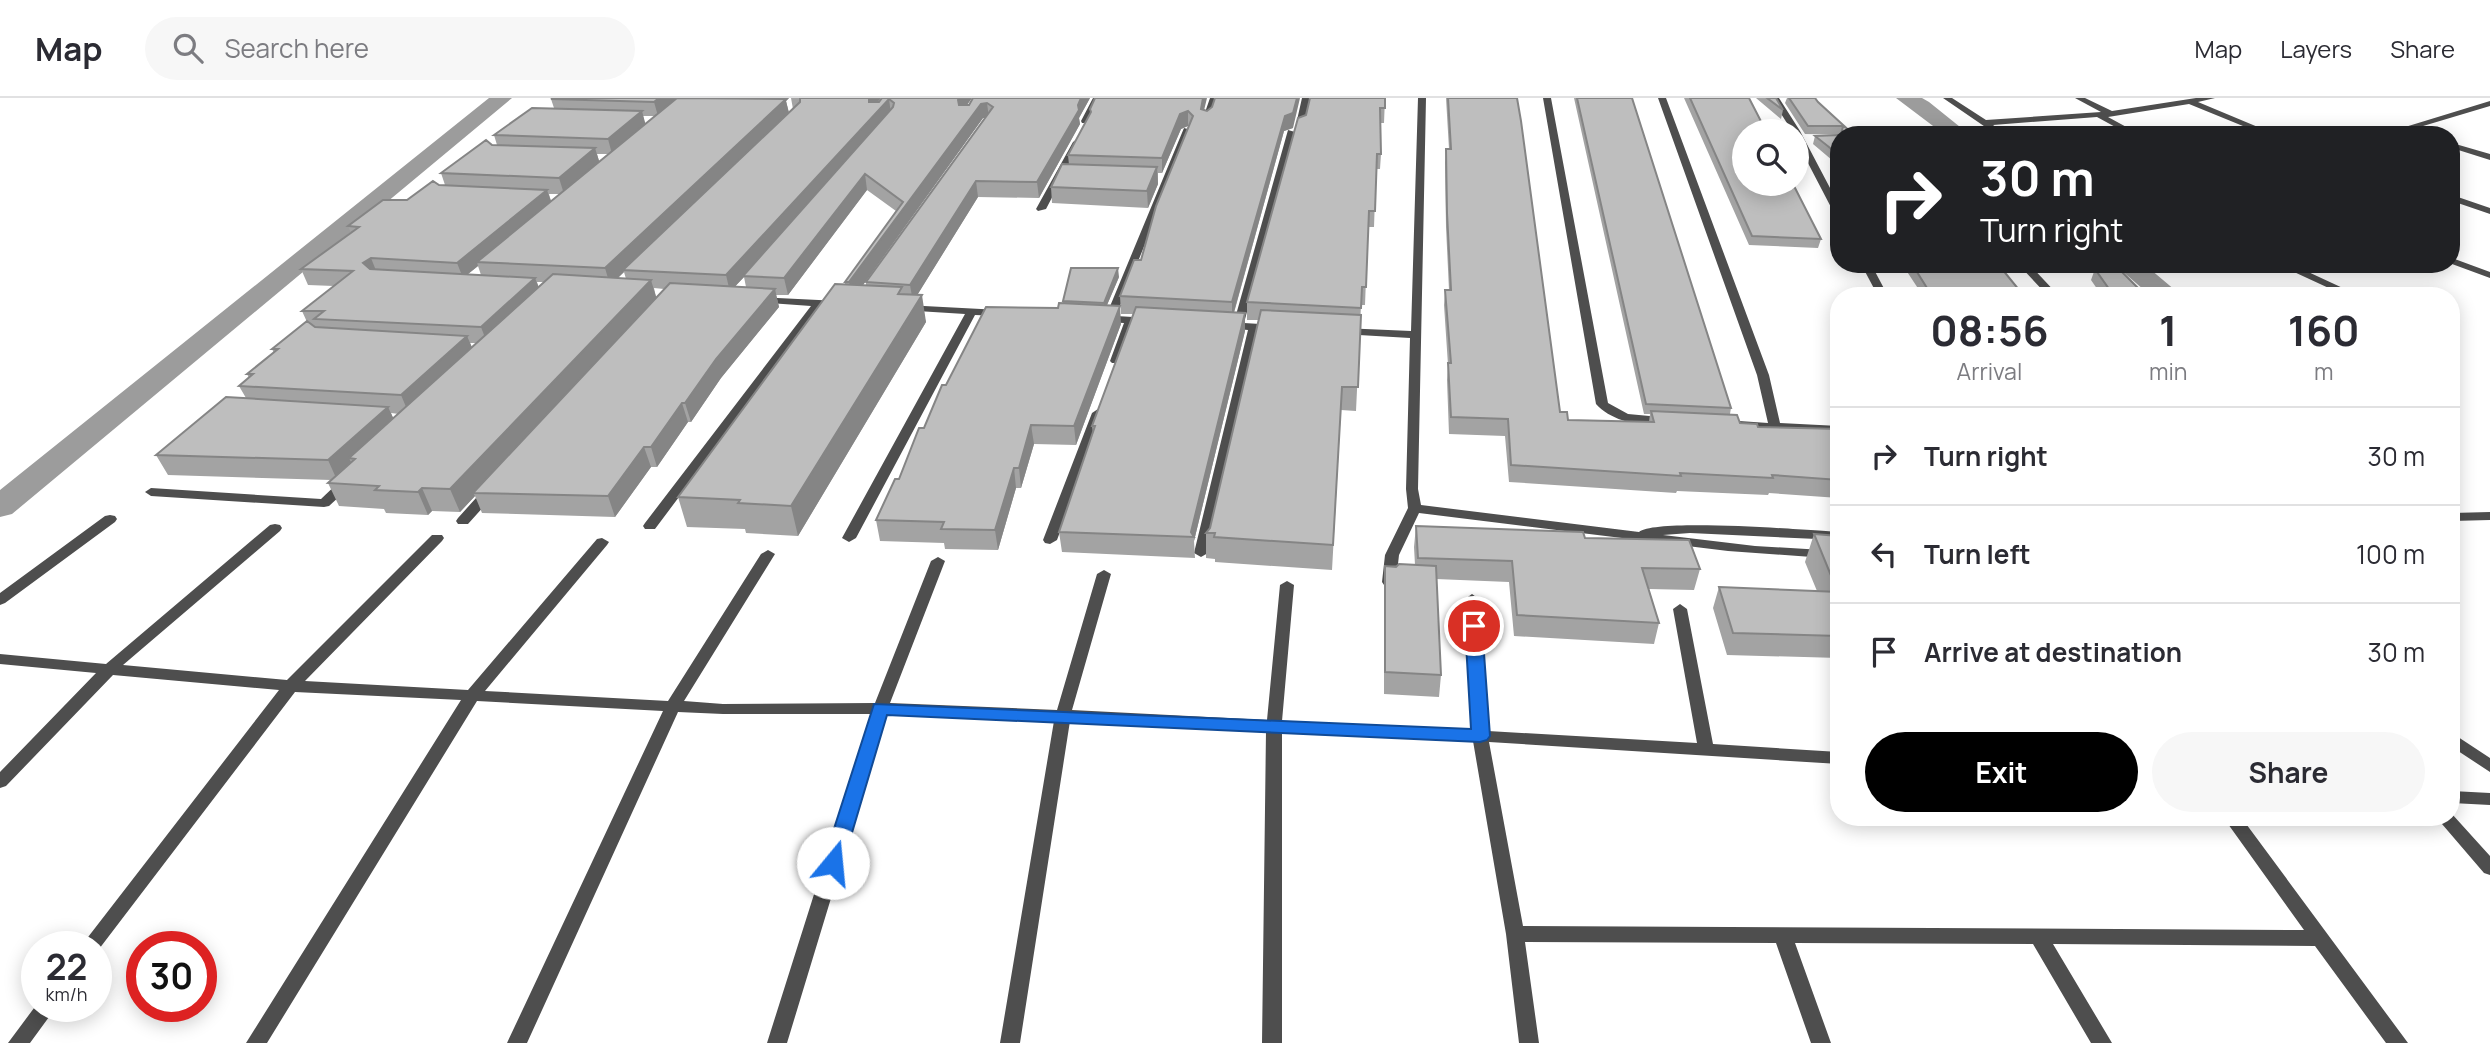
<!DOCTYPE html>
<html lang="en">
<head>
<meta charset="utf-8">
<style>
  :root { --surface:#fff; --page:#f7f7f7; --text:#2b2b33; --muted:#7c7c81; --line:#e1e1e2; --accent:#000 }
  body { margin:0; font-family:Manrope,sans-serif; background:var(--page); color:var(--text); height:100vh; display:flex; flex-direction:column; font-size:26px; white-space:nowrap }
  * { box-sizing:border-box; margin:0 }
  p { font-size:23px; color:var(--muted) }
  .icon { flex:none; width:38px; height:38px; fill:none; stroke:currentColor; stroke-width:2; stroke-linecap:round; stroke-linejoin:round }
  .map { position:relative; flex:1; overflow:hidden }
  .panel { position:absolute; left:1830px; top:189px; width:630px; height:539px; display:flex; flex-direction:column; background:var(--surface); border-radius:28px; box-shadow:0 4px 18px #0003 }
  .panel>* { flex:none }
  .hud { position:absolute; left:1830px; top:28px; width:630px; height:147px; border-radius:28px; box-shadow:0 4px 18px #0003; background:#202124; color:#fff; overflow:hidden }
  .fabs { position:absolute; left:1732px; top:21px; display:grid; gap:14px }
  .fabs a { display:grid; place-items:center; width:77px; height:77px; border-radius:50%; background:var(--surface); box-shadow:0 4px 18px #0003; font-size:35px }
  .speed { position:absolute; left:21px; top:833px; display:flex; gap:14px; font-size:35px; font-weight:700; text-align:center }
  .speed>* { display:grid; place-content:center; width:91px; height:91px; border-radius:50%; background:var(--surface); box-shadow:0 4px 18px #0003; line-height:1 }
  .speed small { font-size:18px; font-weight:400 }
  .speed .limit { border:10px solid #d22; background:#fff; color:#111 }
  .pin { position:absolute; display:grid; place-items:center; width:60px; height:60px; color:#fff; margin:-30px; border:4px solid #fff; border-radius:50%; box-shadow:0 2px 7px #0007 }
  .me { position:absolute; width:77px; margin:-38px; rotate:17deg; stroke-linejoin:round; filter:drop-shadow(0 0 5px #0008) }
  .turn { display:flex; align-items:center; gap:24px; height:147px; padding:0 35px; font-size:32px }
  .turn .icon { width:91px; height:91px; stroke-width:2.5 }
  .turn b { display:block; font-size:49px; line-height:60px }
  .eta { display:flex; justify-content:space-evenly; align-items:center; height:119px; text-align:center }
  .eta b { font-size:42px; font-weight:700; line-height:49px }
  .action { display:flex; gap:14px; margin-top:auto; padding:14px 35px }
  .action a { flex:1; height:80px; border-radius:42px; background:var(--accent); color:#fff; font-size:28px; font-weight:700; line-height:80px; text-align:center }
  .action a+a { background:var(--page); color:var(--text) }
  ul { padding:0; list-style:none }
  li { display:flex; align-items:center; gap:21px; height:98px; padding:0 35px; border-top:2px solid var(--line) }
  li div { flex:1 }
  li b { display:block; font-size:26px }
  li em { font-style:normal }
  header { display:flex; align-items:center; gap:42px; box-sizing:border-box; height:98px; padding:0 35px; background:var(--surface); border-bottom:2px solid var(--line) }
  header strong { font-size:33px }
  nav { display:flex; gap:38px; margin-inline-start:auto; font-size:24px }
  .search { width:490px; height:63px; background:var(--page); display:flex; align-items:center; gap:18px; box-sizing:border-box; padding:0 24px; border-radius:38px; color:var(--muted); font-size:26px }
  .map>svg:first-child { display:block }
</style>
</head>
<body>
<header>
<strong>Map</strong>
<div class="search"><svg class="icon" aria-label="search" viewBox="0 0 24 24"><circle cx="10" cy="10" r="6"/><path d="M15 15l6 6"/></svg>Search here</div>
<nav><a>Map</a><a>Layers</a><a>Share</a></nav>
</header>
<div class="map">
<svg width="2490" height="945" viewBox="0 0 2490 945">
  <rect width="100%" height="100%" fill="#fff"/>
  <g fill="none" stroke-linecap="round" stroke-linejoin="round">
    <!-- canal -->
    <path fill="#9c9c9c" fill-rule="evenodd" d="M489,0H512L12,416L0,419V392Z
      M1896,0H1922L1929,4L1970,37H1945Z
      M2114,166H2144L2182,198H2151Z"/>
    <!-- minor -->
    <path fill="#4e4e4e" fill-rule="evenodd" d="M1093,0H1101L1088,25H1082L1081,23Z
      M1210,0H1218L1210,23L1206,25L1202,23Z
      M1302,0H1310L1303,31L1299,33L1295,31Z
      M1418,0H1426L1418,391L1421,407L1639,434C1656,420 1808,432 1839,434V442L1690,435L1663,437L1755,448L1839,453V461L1728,453L1419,415L1399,457L1396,484L1394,487H1384L1382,484L1385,457L1408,410L1406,391L1410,240L1342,236L1337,233L1342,230L1411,233Z
      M1543,0H1551L1608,305L1628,316L1671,320L1673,323L1671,326C1647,330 1613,325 1596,306Z
      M1658,0H1666L1769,277L1780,325L1839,328V336L1739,331L1733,327L1739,323L1768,325L1757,277Z
      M1771,0H1779L1800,33L1839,107V118L1834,115L1797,44V33H1792Z
      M1943,0H1952L1986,22L2101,14L2075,0H2085L2112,13L2196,0H2215L2198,4L2277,37H2265L2189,6L2108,19L2141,37H2130L2097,19L1993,27L2007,37H1997Z
      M2490,3V8L2393,37H2379Z
      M1184,30L1191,32L1116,218L1150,220L1155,223L1150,226H1135L1122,263L1120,265H1112L1110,263L1124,225L1104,224L1099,221L1106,218Z
      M1288,32L1295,34L1244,225L1276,227L1281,230L1276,233L1259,232L1208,455L1201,459L1194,455L1248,232L1227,230L1222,227L1227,224H1234Z
      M1895,33L1899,37H1879Z
      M1077,41L1081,44L1046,111L1038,113L1036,111L1073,44Z
      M2452,45L2490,56V62L2452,50Z
      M2452,97L2490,110V116L2452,103Z
      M2452,160L2490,174V180L2452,166Z
      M1861,166H1871L1888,198H1878Z
      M2018,166H2029L2059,198H2048Z
      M2277,166H2291L2360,198H2346Z
      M758,199L839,203L844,206L839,209L822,208L655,431H645L643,428L645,425L811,208L754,204V200Z
      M905,207L1000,212L1005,215L1000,218L975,217L856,440L849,444L842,440L965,216L901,212V208Z
      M1098,311L1104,315L1057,442L1050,446L1045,445L1043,442L1092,315Z
      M347,380L352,381L353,384L352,387L329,408L324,409L151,398L145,394L151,390L321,401L342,381Z
      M490,389L495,390L496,393L495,396L468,426H458L456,423L458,420L485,390Z
      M2490,414V422L2452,423V415Z
      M110,417L115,418L117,421L115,424L5,505L0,507V495L105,418Z
      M275,426L280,427L282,430L280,433L123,567L287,582L432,437H442L444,440L442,443L305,583L468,592L597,441L602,440L609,444L607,447L485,593L668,603L761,456L768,452L775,456L684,603L723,606L875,605L931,463L938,459L945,463L890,605L1057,612L1097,476L1104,472L1111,476L1072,612L1267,622L1280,487L1287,483L1294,487L1282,623L1472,632L1465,501L1472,496L1479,501L1488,633L1697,645L1673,511L1680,506L1687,511L1713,646L1839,654V666L1489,644L1523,828L2304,832L2223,719H2241L2408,945H2386L2315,848L2053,846L2112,945H2091L2033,846L1795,845L1831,945H1811L1776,845L1525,844L1539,945H1519L1506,836L1473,643L1282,634V945H1262L1266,633L1070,623L1020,945H1000L1054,623L899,615L887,616L787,945H767L871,616H723L678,614L527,945H507L663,613L477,603L267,945H246L461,602L295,594L96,855V849H83L85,843L279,592L113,577L6,688L0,690V674L96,575L0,566V556L106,566L270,427Z
      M2452,635L2490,660V674L2452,649Z
      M2452,693L2490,695V707L2452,705Z
      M2452,716L2490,758V777L2484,775L2436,719H2452Z
      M37,906V908H57L30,945H8Z"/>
  </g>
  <!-- wall -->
  <path fill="#a3a3a3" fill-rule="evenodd" d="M553,0H789L786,3L789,15L793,11L791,0H881L878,4L882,0H972L967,7H969L973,0H1090L1079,20L1080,26L1039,100L978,99L917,197L926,224L798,438L746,435L745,431L687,429L678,399L845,186V184L896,113L867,92L788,197H776L779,209L721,280L691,324H688L657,369H651L615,419L482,415L475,398L460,414L432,413L428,417L386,415L384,411L339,408L328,385L331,382L168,377L156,357L246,300L239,288L249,280L247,276L274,255L272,251L307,224L302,213L334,188L308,187L301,171L351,135L348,128L439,87H445L441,75L497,47L494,37L554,10L551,1ZM643,18H655L645,26ZM983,20H985L866,184V187H863ZM597,56H608L599,63ZM549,96H559L551,103ZM478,168L481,177L468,176ZM624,174L626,181L618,180ZM744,179L746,189L735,188ZM537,184H545L539,190ZM654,190L664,191L656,199ZM470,245H477L472,250ZM391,315L399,316L393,320Z
    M1385,0L1384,25H1380L1381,56L1380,71H1376L1374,129H1368L1365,207H1361L1356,313L1341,312L1332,472L1215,464V461L1206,460V435L1210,430L1259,222H1247V204L1306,17Z
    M1446,0H1517L1560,314L1568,322L1649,324L1650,316H1644L1574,0H1632L1731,310L1730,316L1740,325L1758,329L1839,331V400L1769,395L1768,397L1677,393L1676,395L1509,384L1505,338L1449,336L1447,282L1448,267L1444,207L1445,192H1449L1446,129L1445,64L1446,51H1449Z
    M1684,0H1749L1821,141L1818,150L1749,147Z
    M1756,0H1776L1783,12L1781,21Z
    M1787,0H1815L1818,4L1854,37L1805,36L1785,5Z
    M1090,11L1204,12L1293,30L1284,33L1234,215L1245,233L1194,443L1195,460L1062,454L1059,434L1093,335L1092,328L1133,216H1121L1120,198L1141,162L1189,28H1188L1181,31L1162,75H1158V86L1148,110L1052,105L1051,89L1069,67L1068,57L1090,17Z
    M1839,37V68L1813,46L1815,38Z
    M1902,166H1998L2024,198H1923Z
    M2095,171L2146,198H2102L2091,182Z
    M1119,179L1107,207L1121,226L1076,347L1034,346L1021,390H1016L998,452L945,451L944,445L880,443L876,422L899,381L946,287L1058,210L1063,205V203Z
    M1416,428L1585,440L1700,471L1694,492L1649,491L1659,525L1654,546L1514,538L1509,484L1436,481L1441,577L1439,599L1384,596V489L1385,468L1415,467L1414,449Z
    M1814,436L1839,438V560L1727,557L1713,510L1719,489L1817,493L1805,464Z"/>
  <!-- shaded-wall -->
  <path fill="#858585" d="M659,0H676L677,4L658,18L654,4Z
    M777,0H789L786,3L789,15L623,172L624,174L610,187L605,170Z
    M869,0H881L871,11Z
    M959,0H972L960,16L958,2Z
    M1081,0H1090L1079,20L1080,26L1039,100L1037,84Z
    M1203,0H1207L1201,25V11Z
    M1297,0H1300L1293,30L1284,33L1232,221V204L1285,18Z
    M889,1L891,16L743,178L744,179L730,194L726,177Z
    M987,5L989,20H983L853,201L849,184L981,6Z
    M642,13L646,28L612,56L608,41Z
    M1188,13V28L1181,31L1162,75V60L1180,16Z
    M595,50L600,66L564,96L559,80Z
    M1157,69L1158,86L1148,110L1147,93Z
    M865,76L867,92L788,197L784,180Z
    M976,83L978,99L913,204L910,187Z
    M547,92L552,106L477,164L478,168L463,180L457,165Z
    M371,160L377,175L370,180L363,165Z
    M1118,170L1119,179L1104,214V205Z
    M535,180L541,195L487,245L481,229Z
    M651,182L657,202L473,395L475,398L460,414L450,391Z
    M775,191L779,209L721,280L691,324L685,305L716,261Z
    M922,197L926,224L798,438L791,408Z
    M1120,208L1121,226L1076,347L1074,328Z
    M1245,215V233L1194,443V439L1191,434Z
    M467,238L475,256L409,316L401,297Z
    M682,305L688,324L657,369L651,349Z
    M388,309L397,328L355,361L349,360L353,368L337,382L328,362Z
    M1031,327L1034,346L1021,390L1019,370Z
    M644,349L651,369L615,419L608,398Z
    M1014,370L1016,390L998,452L995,432Z
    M422,390L432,413L428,417L418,394Z"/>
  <!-- building -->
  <path fill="#bebebe" stroke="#858585" stroke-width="2" d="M553,0H659L654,4L551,1Z
    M677,0L786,1L605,170L477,164Z
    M800,0H869V4H879L882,0H959L958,2L959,7H969L973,0H1081L1078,7L1079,12L1037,84L976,83L910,187L866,184L993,9L987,5L981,6L849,184H845L903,104L865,76L784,180L743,178L893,9L894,5L889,1L726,177L623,172L800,4Z
    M1095,0H1203L1201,11L1207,13L1212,9L1215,0H1297L1293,15L1285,18L1232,204L1120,198L1134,162H1141L1156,108L1193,18L1188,13L1180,16L1162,60L1068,57L1091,14L1090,11Z
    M1310,0H1385V10H1380L1381,56H1377L1375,113H1369L1366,189H1362L1361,210L1247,204L1298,20L1306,17Z
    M1448,0H1517L1521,23L1560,314H1567L1568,322L1654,324L1651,313L1737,317L1740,325L1757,326L1758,329L1839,331V382L1772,377L1773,380L1680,375L1681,378L1511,367L1508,321L1451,319L1448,265H1451L1445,192H1451L1447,115L1446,51H1451Z
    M1577,0H1632L1731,310L1646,306Z
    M1690,0H1749L1766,33H1745V86H1793L1821,141L1752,138Z
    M1767,0H1776L1783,12Z
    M1789,0H1815L1818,4L1854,37H1841L1843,28H1808Z
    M532,10L642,13L608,41L494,37Z
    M1839,37V57L1815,38Z
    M486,42L492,47L595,50L559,80L441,75Z
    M1062,66L1157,69L1147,93L1051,89Z
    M433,83L439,87L547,92L457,165L371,160L363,165L370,171L535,180L481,229L314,221L324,213H302L353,173L301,171L359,129L348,128L383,102H407Z
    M1912,166H1998L2024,198H1932Z
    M2100,166H2114L2146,198H2114L2095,171Z
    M1071,170H1118L1104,205L1063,203Z
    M553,176L651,182L450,391L422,390L418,394L375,392L379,388L328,385L355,361L349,360Z
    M670,185L775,191L716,261L685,305H682L651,349H644L608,398L473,395Z
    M835,186L902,189L898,196L922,197L791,408L738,405L740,402L678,399Z
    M1059,205L1120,208L1074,328L1031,327L1019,370H1014L995,432L941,431L944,424L876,422L895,381H899L919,330H924L942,287H946L986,209L1058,210Z
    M1136,209L1245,215L1191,434L1194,439L1059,434L1095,328H1092Z
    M1261,212L1361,217L1358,289H1342L1333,447L1214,439L1215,435H1206L1210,430Z
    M307,223L315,229L467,238L401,297L239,288L253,276H247L278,251H272Z
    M226,299L388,309L328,362L156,357Z
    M1416,428L1583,434L1585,440L1689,442L1700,471L1642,470L1659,525L1517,517L1512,463L1418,460Z
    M1814,436L1839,438V481L1832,480Z
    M1399,466L1436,468L1441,577L1385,574V468L1396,469Z
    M1719,489L1839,494V538L1733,535Z"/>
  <!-- route -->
  <path fill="#1a73e8" stroke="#114b97" stroke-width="2" d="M1474,523L1482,528L1490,638L1487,642L1480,644L887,617L843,765L840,771L833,773L825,771L823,765L874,606L1471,631L1465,528Z"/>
</svg>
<div class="fabs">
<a><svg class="icon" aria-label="search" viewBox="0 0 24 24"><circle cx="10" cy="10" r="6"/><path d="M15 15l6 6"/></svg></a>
</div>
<div class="speed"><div>22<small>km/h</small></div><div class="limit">30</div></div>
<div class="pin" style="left:1474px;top:528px;background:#d93025"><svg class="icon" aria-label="arrive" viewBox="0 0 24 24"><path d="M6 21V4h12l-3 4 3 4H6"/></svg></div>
<svg class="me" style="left:833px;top:765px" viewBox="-20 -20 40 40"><circle r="19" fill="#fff"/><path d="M0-13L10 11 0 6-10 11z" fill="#1a73e8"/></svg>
<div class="hud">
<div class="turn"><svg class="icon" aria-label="right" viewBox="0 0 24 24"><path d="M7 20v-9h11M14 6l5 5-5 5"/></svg><div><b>30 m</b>Turn right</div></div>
</div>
<section class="panel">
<div class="eta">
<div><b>08:56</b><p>Arrival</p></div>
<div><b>1</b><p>min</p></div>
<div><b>160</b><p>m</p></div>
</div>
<ul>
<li><svg class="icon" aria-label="right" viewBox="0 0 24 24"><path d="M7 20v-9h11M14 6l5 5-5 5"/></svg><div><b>Turn right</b></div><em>30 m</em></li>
<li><svg class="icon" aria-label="left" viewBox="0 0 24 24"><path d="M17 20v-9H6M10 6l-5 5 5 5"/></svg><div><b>Turn left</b></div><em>100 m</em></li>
<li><svg class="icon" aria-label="arrive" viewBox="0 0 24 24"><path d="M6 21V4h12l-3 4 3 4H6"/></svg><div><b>Arrive at destination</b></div><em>30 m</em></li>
</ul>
<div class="action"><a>Exit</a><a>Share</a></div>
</section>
</div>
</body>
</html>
